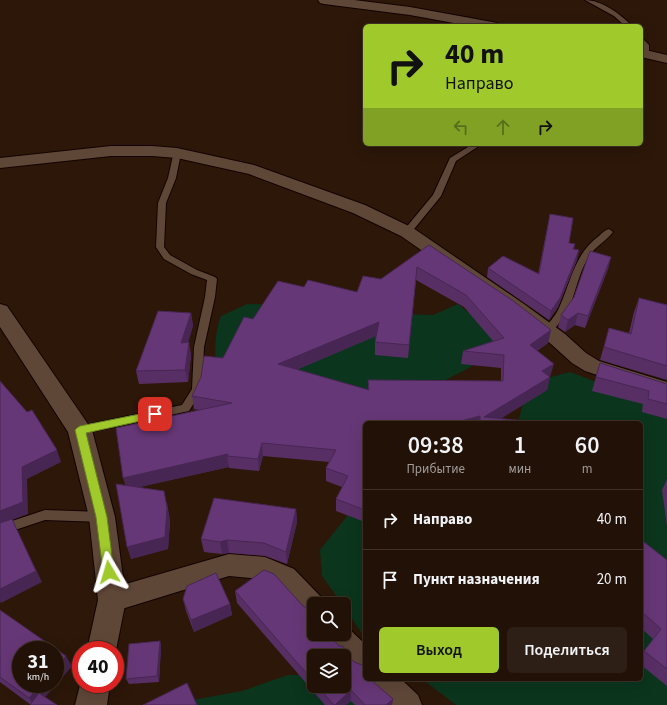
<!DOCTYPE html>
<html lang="ru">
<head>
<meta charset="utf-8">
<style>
  :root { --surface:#211107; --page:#2d1f15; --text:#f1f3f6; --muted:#a29d9b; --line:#3e3128; --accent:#a0ca2c }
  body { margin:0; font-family:"Source Sans 3",sans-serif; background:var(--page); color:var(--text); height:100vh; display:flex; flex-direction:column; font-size:15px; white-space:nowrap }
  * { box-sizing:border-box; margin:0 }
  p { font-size:13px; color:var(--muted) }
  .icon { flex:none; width:22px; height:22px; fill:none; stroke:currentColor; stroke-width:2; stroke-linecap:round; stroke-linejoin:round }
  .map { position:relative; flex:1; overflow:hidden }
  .drawer { position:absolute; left:363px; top:421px; width:280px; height:260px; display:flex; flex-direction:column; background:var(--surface); border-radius:6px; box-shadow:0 4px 16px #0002,0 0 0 1px var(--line) }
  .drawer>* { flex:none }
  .top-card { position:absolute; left:363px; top:24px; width:280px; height:122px; border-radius:6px; box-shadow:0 4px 16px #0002,0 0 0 1px var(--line); background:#a0ca2c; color:#111; overflow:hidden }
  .tools { position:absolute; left:307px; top:597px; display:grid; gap:8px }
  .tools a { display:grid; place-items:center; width:44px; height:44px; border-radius:6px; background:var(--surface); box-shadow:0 4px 16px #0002,0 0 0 1px var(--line); font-size:20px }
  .speed { position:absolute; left:12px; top:641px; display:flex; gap:8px; font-size:20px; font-weight:700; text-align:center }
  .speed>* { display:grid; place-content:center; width:52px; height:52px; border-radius:50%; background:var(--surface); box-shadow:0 4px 16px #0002,0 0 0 1px var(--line); line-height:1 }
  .speed small { font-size:10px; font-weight:400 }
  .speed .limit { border:6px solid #d22; background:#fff; color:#111 }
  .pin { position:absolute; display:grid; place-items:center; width:34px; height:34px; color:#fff; margin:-17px; border-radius:8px; box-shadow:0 2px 6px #0006 }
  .me { position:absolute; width:44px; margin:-22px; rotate:353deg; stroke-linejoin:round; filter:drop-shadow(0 0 3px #0008) }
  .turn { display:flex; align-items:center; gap:14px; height:84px; padding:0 16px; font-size:18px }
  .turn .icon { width:52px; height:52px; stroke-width:2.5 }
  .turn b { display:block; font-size:28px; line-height:34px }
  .lanes { display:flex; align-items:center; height:38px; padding:0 16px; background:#0003; justify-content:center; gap:20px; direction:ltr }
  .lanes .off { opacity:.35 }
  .eta { display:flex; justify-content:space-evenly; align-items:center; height:68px; text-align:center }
  .eta b { font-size:24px; font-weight:600; line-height:28px }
  .primary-button { display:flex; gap:8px; margin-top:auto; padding:8px 16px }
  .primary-button a { flex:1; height:46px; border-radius:6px; background:var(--accent); color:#111; font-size:16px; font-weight:600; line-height:46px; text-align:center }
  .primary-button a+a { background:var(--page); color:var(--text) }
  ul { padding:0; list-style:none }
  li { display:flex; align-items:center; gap:12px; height:60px; padding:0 16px; border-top:1px solid var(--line) }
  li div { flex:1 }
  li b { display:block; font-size:15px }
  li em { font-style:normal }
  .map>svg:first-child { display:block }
</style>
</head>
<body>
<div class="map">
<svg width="667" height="705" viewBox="0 0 667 705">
  <rect width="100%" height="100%" fill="#2c1709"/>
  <!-- green -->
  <path fill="#0b351d" d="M247,304L314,305L363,309L388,314L433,315L458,304L505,343L469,368L422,392L394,401L337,408L282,379L217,382C215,359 213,337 221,316Z
    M570,372L613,388L667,403V574L641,567V423H518L528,383Z
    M365,500V635L361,632L344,607V604H342L322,576L320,550L355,506Z
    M641,593L667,609V705H456L422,679H641Z
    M288,675H314V686H344L393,705H183L193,700L242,691Z"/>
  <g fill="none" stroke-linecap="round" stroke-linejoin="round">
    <defs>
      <path id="lane" d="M585,0C601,0 621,14 632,26H625L614,16Z
        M641,37L649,45V55L644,54Z
        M473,144H482L456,161L441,196L410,234H404L403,232L404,230L433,195L450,158Z
        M174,151H180L181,153L176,178L166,203L164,247L170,255L197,270L215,277L217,279L215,297L204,347L202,390L189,411L80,434L76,433L75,430L76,427L80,426L182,405L192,389L194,347L205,297L207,280L191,274L164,259L156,247L158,203L168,178Z
        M609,229L613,232C606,241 596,246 589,256C579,272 576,291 569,308C564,317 558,325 551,333H545L543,331C548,323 555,317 559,308C571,282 574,254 599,236C602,233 605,230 609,229Z
        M45,510L102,512L106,513L108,517L106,521L102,522L45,520L0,535V525Z"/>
      <path id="street" d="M111,146H152L177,148L254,165L365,205L413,228L524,304L565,334L586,353L599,361L667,382V398L585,371L572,363L551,344L510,312L401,236L353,213L249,174L177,158L152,156H111L0,168V158Z
        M229,554L265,557L294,569L323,599L325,604H314V620L305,617L276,585L263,579L229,576L112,612L103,608L99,600L103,592L112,588Z
        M344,624L365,644V676L355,672L344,660V656H340L328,643L324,634H344Z
        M366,679H401L418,695L422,705H387L370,689Z"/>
      <path id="secondary" d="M318,0H354L410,7L492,22L497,23L499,26H470L410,15L324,4L320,3Z
        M641,49L667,55V63L641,57Z
        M0,304L7,306L92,430L115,517L126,600L115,655V650H87L98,600L89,517L68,432L0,327Z
        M81,681V684H110L107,705H75Z"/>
    </defs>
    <!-- lane casing -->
    <use href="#lane" stroke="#130300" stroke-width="2"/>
    <!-- street casing -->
    <use href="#street" stroke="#130300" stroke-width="2"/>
    <!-- secondary casing -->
    <use href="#secondary" stroke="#130300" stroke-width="2"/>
    <!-- lane -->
    <use href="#lane" fill="#5f4738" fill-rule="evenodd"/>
    <!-- street -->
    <use href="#street" fill="#5f4738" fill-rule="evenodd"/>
    <!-- secondary -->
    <use href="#secondary" fill="#5f4738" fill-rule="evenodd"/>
  </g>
  <!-- wall -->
  <path fill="#582f65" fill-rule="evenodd" d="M550,214L569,243L575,244L574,249L577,260L558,307L549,320L487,277L488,268L538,274Z
    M429,245L551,330L548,343L537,351L550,377L547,390L500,419L548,423H365V522L336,511V499L342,487L326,481V468L329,462L263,456L259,471L229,468V467L139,487L167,503L170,521L168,549L131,559L125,486L199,410L194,409L192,396L253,319L304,287L357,292L381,279ZM416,280L464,307L493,341L463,351L461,364L501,368V381L368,380V390L296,370L376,336L375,342V355L408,358Z
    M611,257L608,269L585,328L575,325L565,332L558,327L561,315Z
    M639,298L667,305V380L600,360L609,328L629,333L634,312Z
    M191,313L193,326L188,342L191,355L188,382L139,384L136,371Z
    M600,363L667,384V419L642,412L643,404L592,391Z
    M667,479V526L662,490Z
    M296,509L297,522L287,564L265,556L229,553L222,554L204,552L201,539Z
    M641,545L667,560V686L641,665V656L644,651L653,639L641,628Z
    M235,591L314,634L339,646L343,650L365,679L393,699L392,705H355L351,701L346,705H325L237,603ZM314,656L344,686H314Z
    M183,599L230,604L232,615L194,632L186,611Z
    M0,610L72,666L45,697L31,705L0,682Z
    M160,641L161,647L159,682L129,684L126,679Z"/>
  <!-- shaded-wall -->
  <path fill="#472653" d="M579,250L577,260L558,307L549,320L551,311Z
    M611,257L608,269L585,328L588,316Z
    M191,313L193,326L184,356L181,343Z
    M578,313L575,325L565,332L568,320Z
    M379,322L378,335L279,377L278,364Z
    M551,330L548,343L527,358L530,345Z
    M189,342L191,355L188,382L185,370Z
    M554,364L550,377L539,384L542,371Z
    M550,377L547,390L494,423L484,417Z
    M480,416L478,423H453Z
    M262,443L263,456L259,471L258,459Z
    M57,450L61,462L27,479L28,514L12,520L42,582L1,603L0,601V511L22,467Z
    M228,454L227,456L229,467L127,490L123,478Z
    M164,491L170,521L168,549L131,559L127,547Z
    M296,509L297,522L287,564L286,552Z
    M227,540L229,553L222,554L220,542Z
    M230,604L232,615L194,632L191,620Z
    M160,641L161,647L159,682L157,676Z
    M66,656L72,666L38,705H34L29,698L42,684H55V669Z
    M351,690V701L346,705H335Z
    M393,699L392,705H386Z"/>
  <!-- building -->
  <path fill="#663776" stroke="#472653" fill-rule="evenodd" d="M550,214L573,218L569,243L575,244L573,249L579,250L560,298L551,311L488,268L503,256L539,274Z
    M429,245L512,300L551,330L530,345L554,364L542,371L550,377L484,417L548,423H480V416L453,423H365V510L336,499L348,476L326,468L336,450L262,443L258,459L227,456L228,454L123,478L116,428L232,403L192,396L201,377L204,356L223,358L244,317L253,319L278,281L304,287L308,280L357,292L363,276L381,279ZM417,267L466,295L504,338L463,351L504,355L503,381L368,380L369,390L278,364L379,322L375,342L409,345Z
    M590,251L611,257L588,316L578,313L568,320L561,315L574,297Z
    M639,298L667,305V366L604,347L609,328L631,334Z
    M158,311L191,313L181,343L189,342L185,370L136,371Z
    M600,363L667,384V404L648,399L649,391L596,377Z
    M0,381L27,412L32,410L57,450L22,467L23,502L0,511Z
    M116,484L164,491L167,508L165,537L127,547Z
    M214,498L296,509L286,552L264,543L227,540L220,542L201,539Z
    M12,519L36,571L0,589V523Z
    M644,542L667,560V669L644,651L661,629L641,611V545Z
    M264,570L274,574L303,606L309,609L314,614V634H328L339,646H343V650L354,662L362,665L365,669V679H370L393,699L386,705H365L351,690L335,705H334L317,686H344V656H314V682L235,591Z
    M216,573L230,604L191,620L183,599L187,586Z
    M0,610L66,656L55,669V650H21V684H42L29,698L0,677Z
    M160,641L157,676L126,679L129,644Z
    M187,683L197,705H143Z
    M39,693L57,705H30Z"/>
  <!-- route -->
  <path fill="#a0ca2c" stroke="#68831d" d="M155,411L159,412L160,414L159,417L86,433L107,517L114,572L113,576L109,578L105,576L103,572L96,517L75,430L77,428L80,426Z"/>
</svg>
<div class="tools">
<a><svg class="icon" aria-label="search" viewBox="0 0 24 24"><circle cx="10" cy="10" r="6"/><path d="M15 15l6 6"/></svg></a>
<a><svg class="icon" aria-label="layers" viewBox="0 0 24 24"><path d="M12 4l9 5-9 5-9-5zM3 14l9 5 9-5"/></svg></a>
</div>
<div class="speed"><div>31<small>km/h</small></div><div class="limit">40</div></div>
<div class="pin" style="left:155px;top:414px;background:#d93025"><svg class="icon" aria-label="arrive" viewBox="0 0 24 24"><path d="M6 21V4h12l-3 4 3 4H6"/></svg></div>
<svg class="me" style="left:109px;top:572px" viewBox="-20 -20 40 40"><path d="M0-17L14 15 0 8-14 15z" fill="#a0ca2c" stroke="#fff" stroke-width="4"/></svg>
<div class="top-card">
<div class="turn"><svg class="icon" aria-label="right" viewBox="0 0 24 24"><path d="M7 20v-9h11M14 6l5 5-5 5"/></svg><div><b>40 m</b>Направо</div></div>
<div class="lanes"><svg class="icon off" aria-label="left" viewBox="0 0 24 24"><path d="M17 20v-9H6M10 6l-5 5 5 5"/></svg><svg class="icon off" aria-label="ahead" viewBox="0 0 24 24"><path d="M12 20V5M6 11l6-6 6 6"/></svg><svg class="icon" aria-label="right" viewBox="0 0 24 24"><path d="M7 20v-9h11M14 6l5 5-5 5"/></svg></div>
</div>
<section class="drawer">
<div class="eta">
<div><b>09:38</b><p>Прибытие</p></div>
<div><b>1</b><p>мин</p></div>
<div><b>60</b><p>m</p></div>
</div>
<ul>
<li><svg class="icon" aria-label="right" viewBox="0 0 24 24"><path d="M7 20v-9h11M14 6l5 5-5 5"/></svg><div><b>Направо</b></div><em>40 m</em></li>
<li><svg class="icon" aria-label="arrive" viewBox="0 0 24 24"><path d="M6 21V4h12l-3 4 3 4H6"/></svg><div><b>Пункт назначения</b></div><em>20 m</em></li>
</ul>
<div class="primary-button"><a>Выход</a><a>Поделиться</a></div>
</section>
</div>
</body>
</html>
